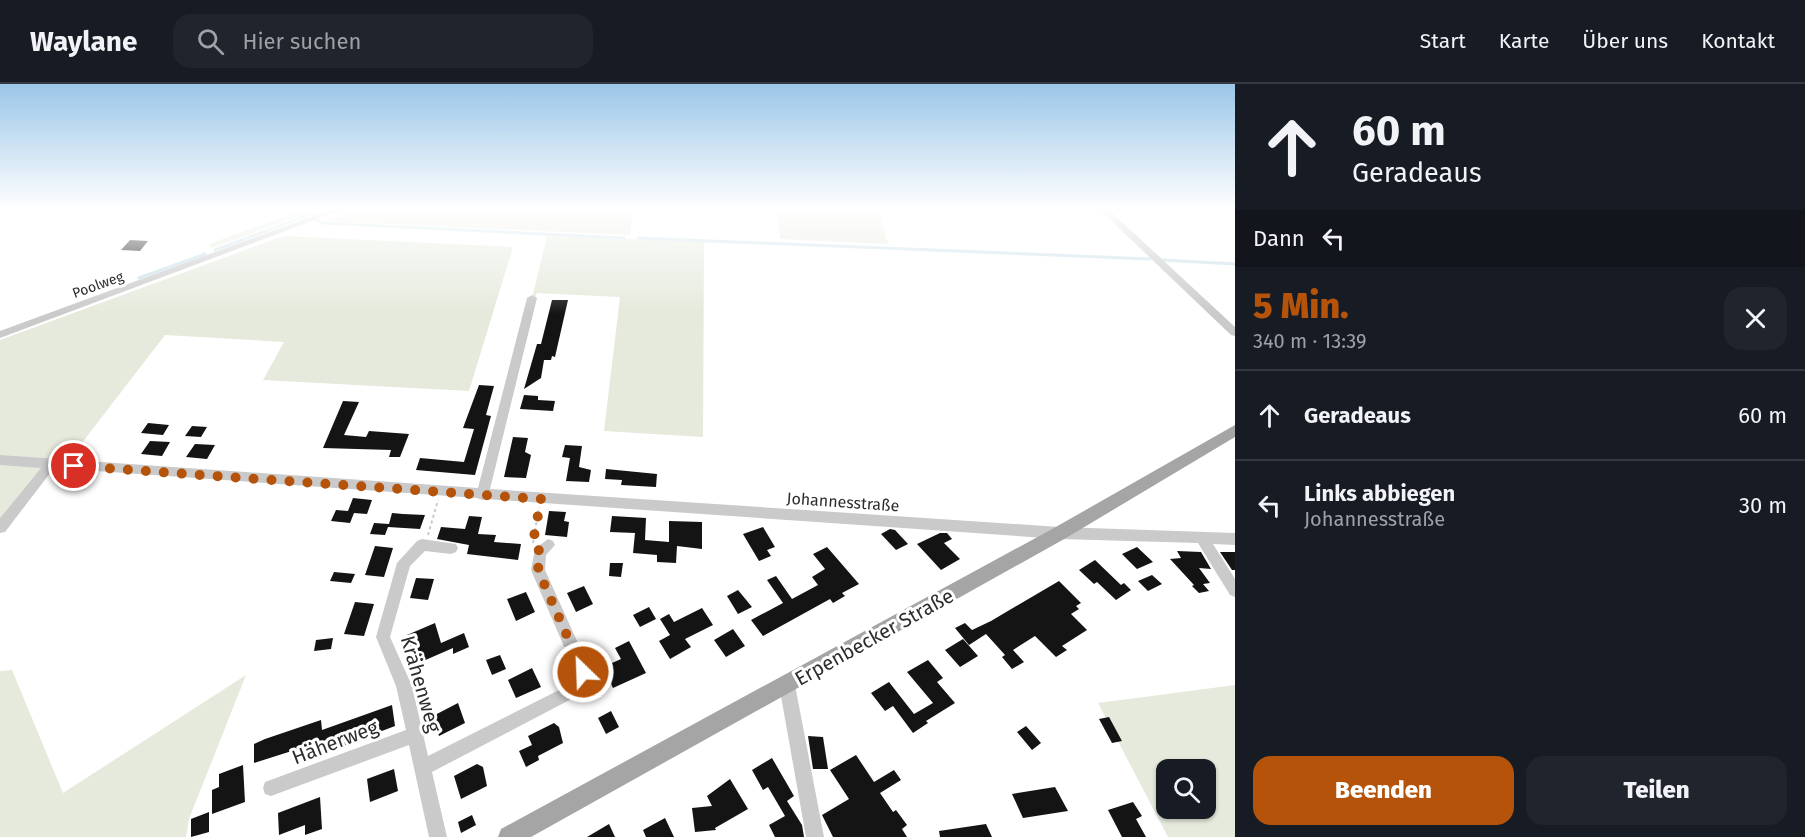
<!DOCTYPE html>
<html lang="de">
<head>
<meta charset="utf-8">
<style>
  :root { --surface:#171b24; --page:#20242c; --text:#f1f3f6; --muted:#9ea1a6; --line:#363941; --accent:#b45309 }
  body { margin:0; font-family:"Fira Sans",sans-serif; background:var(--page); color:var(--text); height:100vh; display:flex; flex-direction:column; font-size:22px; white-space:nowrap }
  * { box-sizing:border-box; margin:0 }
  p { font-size:20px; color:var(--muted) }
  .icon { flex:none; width:33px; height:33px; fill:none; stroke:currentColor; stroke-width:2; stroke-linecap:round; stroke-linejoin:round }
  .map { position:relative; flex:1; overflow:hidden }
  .sheet { display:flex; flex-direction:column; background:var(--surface); width:570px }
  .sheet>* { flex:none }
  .guide { background:#171b24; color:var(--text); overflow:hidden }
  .fabs { position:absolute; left:1156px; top:675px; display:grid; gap:12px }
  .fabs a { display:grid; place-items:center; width:60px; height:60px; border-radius:12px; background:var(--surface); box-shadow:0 2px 4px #0004; font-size:30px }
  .pin { position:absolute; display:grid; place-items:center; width:51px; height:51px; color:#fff; margin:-26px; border:3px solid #fff; border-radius:50%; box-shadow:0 2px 6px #0007 }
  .me { position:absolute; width:66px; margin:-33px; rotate:336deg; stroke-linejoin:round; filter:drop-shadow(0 0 4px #0008) }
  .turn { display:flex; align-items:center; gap:21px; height:126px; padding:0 18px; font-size:27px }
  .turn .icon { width:78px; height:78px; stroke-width:2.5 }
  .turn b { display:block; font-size:42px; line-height:51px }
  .then { display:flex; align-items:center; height:57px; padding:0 18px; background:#0003; gap:12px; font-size:22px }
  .round { display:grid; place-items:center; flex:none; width:63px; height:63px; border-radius:18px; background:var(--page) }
  .overview { display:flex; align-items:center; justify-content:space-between; height:102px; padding:0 18px }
  h1 { font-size:36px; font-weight:800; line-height:45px; color:var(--accent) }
  .button { display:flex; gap:12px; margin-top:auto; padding:12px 18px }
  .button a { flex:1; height:69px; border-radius:18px; background:var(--accent); color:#fff; font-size:24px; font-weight:800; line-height:69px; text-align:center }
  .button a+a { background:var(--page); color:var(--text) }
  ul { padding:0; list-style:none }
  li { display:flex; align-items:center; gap:18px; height:90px; padding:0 18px; border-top:2px solid var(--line) }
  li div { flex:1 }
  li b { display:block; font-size:22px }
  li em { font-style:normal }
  header { display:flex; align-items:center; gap:36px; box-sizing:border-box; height:84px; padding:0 30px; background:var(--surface); border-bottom:2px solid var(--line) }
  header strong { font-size:28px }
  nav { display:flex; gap:33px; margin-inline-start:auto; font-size:21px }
  .search { width:420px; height:54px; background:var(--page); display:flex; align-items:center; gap:15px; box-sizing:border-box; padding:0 21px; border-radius:18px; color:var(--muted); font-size:22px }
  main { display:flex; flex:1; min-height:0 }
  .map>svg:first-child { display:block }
</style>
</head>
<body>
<header>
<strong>Waylane</strong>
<div class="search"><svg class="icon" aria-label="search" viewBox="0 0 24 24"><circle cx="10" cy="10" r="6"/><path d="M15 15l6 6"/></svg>Hier suchen</div>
<nav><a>Start</a><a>Karte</a><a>Über uns</a><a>Kontakt</a></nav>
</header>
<main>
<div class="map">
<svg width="1235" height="753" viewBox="0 0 1235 753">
  <rect width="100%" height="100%" fill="#fff"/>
  <!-- green -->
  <path fill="#e5eadc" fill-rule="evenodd" d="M294,125H317L212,164L209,160L296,128Z
    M355,125H633L630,151L324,137Z
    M777,125H878L888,160L780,155Z
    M283,152L513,163L469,307L263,296L284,258L165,251L68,377L35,391L0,434V256Z
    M547,152L704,158L703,353L604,347L620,213L537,209L535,214H532Z
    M12,586L63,709L246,591L189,735L186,753H0V587Z
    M1235,601V753H1168L1098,619ZM1167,686H1206V724H1167Z"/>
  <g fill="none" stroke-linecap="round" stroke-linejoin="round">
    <!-- stream -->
    <path stroke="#c9e0e9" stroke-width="3" d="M309,125L313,131
      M317,136L322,139L624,154
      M638,154L1150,175
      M215,166L308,131
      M1162,176L1235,180
      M139,194L205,170"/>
  </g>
  <!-- building -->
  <path fill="#141414" d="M130,156L148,157L140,167L121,166Z
    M552,216H568L555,273L552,272L551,276H544L541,294L524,305L537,260H541Z
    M479,301L494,302L486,331L491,332L475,391L416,386L420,374L464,378L474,345L463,344Z
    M524,311L538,312V316L555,317L553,327L520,325Z
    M343,317L359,318L344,351L366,353L369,347L409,350L400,373H389L391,366L323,364Z
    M148,339L169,341L163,351L141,349Z
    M192,342L207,343L201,353L185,352Z
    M513,353L528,354L525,368L531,371L526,394L504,393Z
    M150,357L170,358L162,372L141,370Z
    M195,360L215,361L207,375L186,373Z
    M565,361L582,362L579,383L591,386L589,398L566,397L570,374L562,373Z
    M606,385L657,390L656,403L621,401L622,396L605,395Z
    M353,414L372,416L367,430L354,429L350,439L331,437L336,426L348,427Z
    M549,427L566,428L564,437L569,438L567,453L545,451Z
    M392,429L403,430L425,431L420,445L388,443L385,451L370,450L374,439L389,440Z
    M469,432L482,433L478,450L496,451L494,458L521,460L518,476L467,470L469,461L437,455L441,443L465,445Z
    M612,432L646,434L645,456L669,458V437L702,438V465L677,462L676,479L657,478V471L633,469L635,449L610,448Z
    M763,443L775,463L767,466L771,472L759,477L743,450Z
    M890,445L895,446L908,460L896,466L881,450Z
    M940,449H947L952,455L944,459L960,475L941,486L917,460Z
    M375,462L393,464L384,493L365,491Z
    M827,463L859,500L842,509L845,512L833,519L830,515L763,552L751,536L783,519L767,496L776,492L792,515L818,501L812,493L825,485L813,470Z
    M1137,463L1153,478L1137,485L1122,470Z
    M1177,467L1201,468L1211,485L1199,484L1210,499L1203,500L1209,507L1199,509L1192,502L1194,501L1170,475L1181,474Z
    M1220,468H1235V486H1232Z
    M1095,476L1121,501L1124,499L1131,506L1116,516L1097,498L1094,500L1079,486Z
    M610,479H623L621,493L609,492Z
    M334,488L355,490L351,499L330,497Z
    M1152,491L1162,500L1148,507L1138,497Z
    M416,494L434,495L428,516L410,514Z
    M1059,497L1081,519L1076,522L1079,525L1071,530L1087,546L1062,562L1067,566L1056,573L1035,552L1013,566L1024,578L1012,585L1002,573L1005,571L986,550L969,561L955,544L965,539L972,546L991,537Z
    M584,502L593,520L576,528L567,509Z
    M738,506L752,523L738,530L727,512Z
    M526,508L535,528L516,537L507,515Z
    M355,518L374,520L364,552L344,550Z
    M649,523L656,535L640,543L633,531Z
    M702,524L713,541L685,555L691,563L670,575L659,557L670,551L660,535L669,530L674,538Z
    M435,539L441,559L464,549L469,563L453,570V564L414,581L407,551Z
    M733,545L745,562L726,573L714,556Z
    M333,554L331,565L314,567L316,556Z
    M963,555L978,572L960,583L945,566Z
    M629,557L646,589L613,604L603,583L621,575L615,564Z
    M500,571L506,585L492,591L486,576Z
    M928,576L943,594L937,598L955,619L926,637L928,639L913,649L893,622L885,627L871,609L889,598L914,630L933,619L907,588Z
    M532,584L541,603L516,614L508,596Z
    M458,619L465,639L439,652L433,632Z
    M392,621L395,642L340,663L339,652L254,679V660L265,655L321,636L322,646Z
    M611,627L619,643L606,650L598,634Z
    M1109,633L1122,657L1112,659L1099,635Z
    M554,639L559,643L563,659L538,672L539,676L526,683L519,667L532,661L528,652Z
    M1026,642L1041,659L1032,666L1017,648Z
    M808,652L823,653L828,685H813Z
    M856,671L874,698L894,686L901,696L880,709L893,728L896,726L907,741L902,745L907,753H833L822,731L849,715L830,686Z
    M772,674L794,712L787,717L802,741L804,753H775L769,741L785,732L768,703L763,706L752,686Z
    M477,680L483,683L487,702L461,715L454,692Z
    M243,681L245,718L212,730V706L219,703V690Z
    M394,685L398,707L370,718L367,695Z
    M730,695L748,725L715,744L716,746L695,748L692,724L712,722L707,712Z
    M1055,703L1068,727L1023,734L1012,710Z
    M320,713L322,745L305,751V741L279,751L278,729Z
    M1133,718L1142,732L1136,735L1146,753H1122L1108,726Z
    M209,728V748L191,753V735Z
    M472,731L476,741L461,749L458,738Z
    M665,734L674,753H646L643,746Z
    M609,740L615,753H587Z
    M986,740L992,753H940L939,747Z"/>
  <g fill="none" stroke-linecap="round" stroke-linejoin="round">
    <!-- path -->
    <path stroke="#cacaca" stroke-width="2" stroke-dasharray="3 3" stroke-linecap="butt" d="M428,451L438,416
      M533,459L539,423"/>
    <!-- minor -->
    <path fill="#cacaca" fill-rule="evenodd" d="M332,125H344L0,254V247Z
      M1099,125H1108L1235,243V252L1231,251Z
      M532,211L537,214L490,405L1060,443L1235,449V461L1213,460L1235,495V513L1230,511L1198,459L1060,455L486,415L482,416L477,414L54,384L5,448L0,449V434L41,384L0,381V371L478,404L527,214Z
      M422,455L456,460L458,464L456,468L451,470L425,467L410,482L390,553L412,602L428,672L569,601L575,588L531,486L535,465L548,455L553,457L555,461L546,471L545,486L591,588L579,611L432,688L447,753H429L409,661L271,712L265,710L263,704L265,698L406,646L396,602L376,553L397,479L417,457Z
      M787,593L792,596L795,601L824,753H806L779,601L782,596Z"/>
    <!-- major -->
    <path fill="#a5a5a5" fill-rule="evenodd" d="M1235,341V353L1066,454L531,753H498L501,745L1054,444Z"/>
  </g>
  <!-- sky -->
  <linearGradient id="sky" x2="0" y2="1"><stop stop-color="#9bc6e8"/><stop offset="0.54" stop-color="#fff"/><stop offset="1" stop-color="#fff" stop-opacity="0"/></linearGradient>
  <rect width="1235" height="230" fill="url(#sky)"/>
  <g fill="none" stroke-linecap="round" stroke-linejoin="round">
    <!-- route -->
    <path stroke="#b45309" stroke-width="10" stroke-dasharray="0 18" d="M74,382L541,415L533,458L540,468L538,486L583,588"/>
  </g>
  <g text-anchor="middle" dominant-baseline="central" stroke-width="6" stroke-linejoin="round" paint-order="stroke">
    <!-- far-street labels -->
    <g font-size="14" fill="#2d2d2d" stroke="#fff">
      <text transform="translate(98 201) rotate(-20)">Poolweg</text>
    </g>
    <!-- street labels -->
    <g font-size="16" fill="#2d2d2d" stroke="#fff">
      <text transform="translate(843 418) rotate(4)">Johannesstraße</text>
    </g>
    <!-- near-street labels -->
    <g font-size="20" fill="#2d2d2d" stroke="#fff">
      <text transform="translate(874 553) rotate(-29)">Erpenbecker Straße</text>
      <text transform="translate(421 600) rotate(74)">Krähenweg</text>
      <text transform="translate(335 658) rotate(-21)">Häherweg</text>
    </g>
  </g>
</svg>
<div class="fabs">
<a><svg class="icon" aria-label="search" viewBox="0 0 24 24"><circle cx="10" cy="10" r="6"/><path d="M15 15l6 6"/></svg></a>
</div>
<div class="pin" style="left:74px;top:382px;background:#d93025"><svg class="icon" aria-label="arrive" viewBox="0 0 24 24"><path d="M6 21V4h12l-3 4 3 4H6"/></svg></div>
<svg class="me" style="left:583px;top:588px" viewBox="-20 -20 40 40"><circle r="17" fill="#b45309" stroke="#fff" stroke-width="3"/><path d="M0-11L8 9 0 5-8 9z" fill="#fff"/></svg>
</div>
<section class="sheet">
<div class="guide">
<div class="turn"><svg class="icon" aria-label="ahead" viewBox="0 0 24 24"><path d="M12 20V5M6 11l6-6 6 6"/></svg><div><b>60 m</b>Geradeaus</div></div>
<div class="then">Dann<svg class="icon" aria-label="left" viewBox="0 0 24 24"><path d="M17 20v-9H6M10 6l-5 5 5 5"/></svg></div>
</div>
<div class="overview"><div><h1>5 Min.</h1><p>340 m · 13:39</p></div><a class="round"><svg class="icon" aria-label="close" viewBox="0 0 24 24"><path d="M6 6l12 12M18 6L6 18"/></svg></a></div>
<ul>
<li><svg class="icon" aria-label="ahead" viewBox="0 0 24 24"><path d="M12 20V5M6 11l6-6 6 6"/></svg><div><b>Geradeaus</b></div><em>60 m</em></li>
<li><svg class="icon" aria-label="left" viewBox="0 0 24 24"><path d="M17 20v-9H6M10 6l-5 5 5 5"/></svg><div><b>Links abbiegen</b><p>Johannesstraße</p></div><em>30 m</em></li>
</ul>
<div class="button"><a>Beenden</a><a>Teilen</a></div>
</section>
</main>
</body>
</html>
